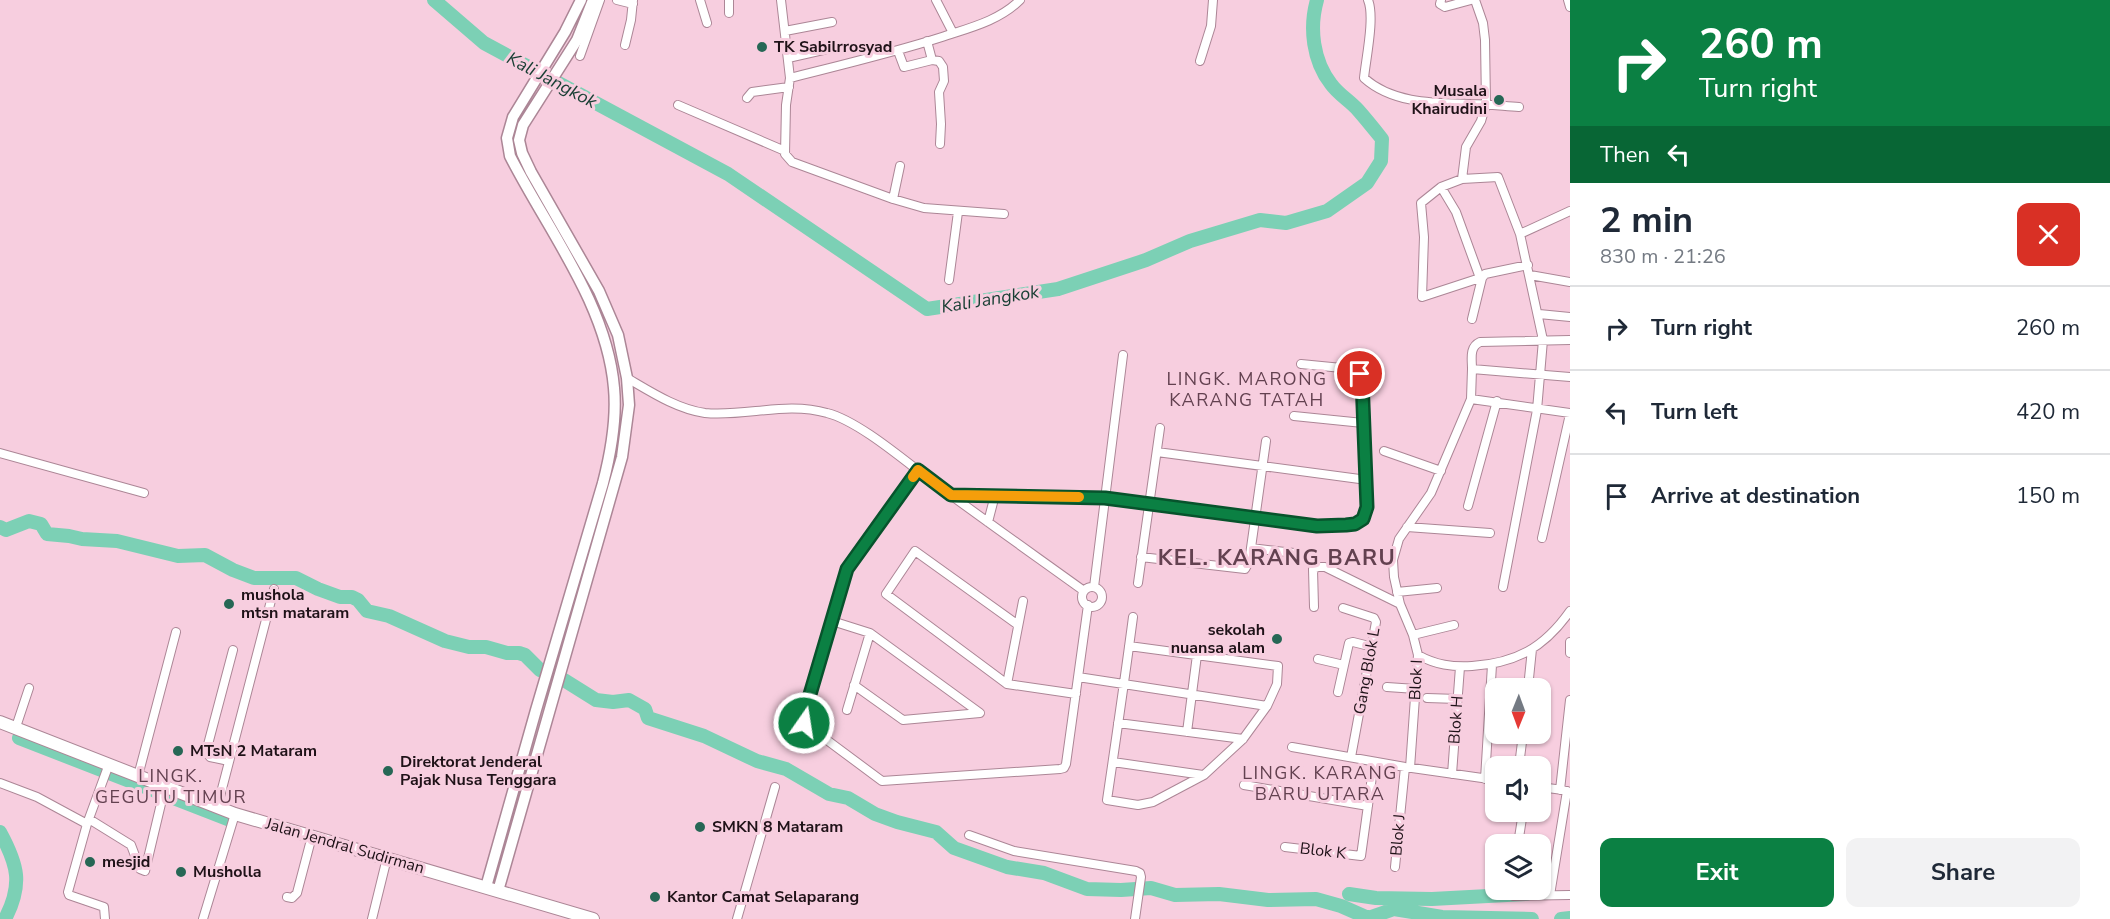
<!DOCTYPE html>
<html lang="en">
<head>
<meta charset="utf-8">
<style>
  :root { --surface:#fff; --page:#f2f2f3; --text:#1f2937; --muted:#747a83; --line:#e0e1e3; --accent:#0b8043 }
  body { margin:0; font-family:"Nunito Sans",sans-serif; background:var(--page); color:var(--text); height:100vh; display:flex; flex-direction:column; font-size:22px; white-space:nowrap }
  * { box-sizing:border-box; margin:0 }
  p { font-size:20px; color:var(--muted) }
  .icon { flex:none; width:33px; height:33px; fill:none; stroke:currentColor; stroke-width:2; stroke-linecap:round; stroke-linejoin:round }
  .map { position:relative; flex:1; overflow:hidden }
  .details { display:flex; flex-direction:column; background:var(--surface); width:540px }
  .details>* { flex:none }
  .banner { background:#0b8043; color:#fff; overflow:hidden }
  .needle { width:39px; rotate:181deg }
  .fabs { position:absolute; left:1485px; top:678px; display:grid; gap:12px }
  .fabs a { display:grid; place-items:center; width:66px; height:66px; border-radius:12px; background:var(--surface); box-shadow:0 2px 4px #0004; font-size:30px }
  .pin { position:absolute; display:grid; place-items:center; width:51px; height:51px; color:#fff; margin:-26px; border:3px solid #fff; border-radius:50%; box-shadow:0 2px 6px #0007 }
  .me { position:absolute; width:66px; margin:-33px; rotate:13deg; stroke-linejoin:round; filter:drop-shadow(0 0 4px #0008) }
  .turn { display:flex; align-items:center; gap:21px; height:126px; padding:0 30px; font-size:27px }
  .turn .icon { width:78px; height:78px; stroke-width:2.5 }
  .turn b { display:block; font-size:42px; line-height:51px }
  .then { display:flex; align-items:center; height:57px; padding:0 30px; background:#0003; gap:12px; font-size:22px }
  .round { display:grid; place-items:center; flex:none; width:63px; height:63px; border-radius:12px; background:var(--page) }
  .overview { display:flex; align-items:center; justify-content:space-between; height:102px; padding:0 30px }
  h1 { font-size:36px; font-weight:700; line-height:45px }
  .button { display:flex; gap:12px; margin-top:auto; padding:12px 30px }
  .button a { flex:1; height:69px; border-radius:12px; background:var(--accent); color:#fff; font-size:24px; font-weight:700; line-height:69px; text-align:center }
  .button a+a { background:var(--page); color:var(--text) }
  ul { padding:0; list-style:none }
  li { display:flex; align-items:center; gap:18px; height:84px; padding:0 30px; border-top:2px solid var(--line) }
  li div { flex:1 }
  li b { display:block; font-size:22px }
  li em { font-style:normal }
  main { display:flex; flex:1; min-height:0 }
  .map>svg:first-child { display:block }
</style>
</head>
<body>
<main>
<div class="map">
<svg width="1570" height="919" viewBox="0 0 1570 919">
  <rect width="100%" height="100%" fill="#f7cedf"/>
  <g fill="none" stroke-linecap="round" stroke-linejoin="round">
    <!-- river -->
    <path stroke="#7cd0b5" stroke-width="14" d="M434,0L484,43L728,174L927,309L1058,289L1146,260L1190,241L1260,220L1286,223L1327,211L1367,183L1381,161L1382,139C1374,129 1366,119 1358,110C1350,101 1338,94 1331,84C1313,61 1309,28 1317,0
      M0,527L6,530L29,521L41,524L47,534L69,536L82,539L117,541L178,556L205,555L233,570L254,578H296L318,589L340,597H352L358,600L367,611L389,616L445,641L469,647H486L507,653H519L525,655L540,670L564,680L596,700L613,702L629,700L645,709L648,718L704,736L757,761L786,769L829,794L848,798L875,814L897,822L936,832L954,848L1007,867L1044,873L1087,889L1121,890L1151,888L1175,895L1219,894L1268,900L1316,899L1341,906L1368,918L1394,909L1442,917L1532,919
      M19,738L230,820
      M0,832C18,865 23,884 5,919
      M1349,894L1376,898L1432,899L1526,894
      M1561,919L1570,918"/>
    <defs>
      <path id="minor" d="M617,0L633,4
        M700,0L707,23
        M781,0L790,78L786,105L785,154L792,162L893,199L924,208L1004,214
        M936,0L953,33
        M1368,0C1375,17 1366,58 1364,78C1393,104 1435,103 1471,104C1487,104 1503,106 1519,107
        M1441,0L1440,4L1445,7L1471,0
        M1568,0L1570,7
        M729,13V0
        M785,31L832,22
        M625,45L631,20L633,0
        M898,51L904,67L932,60L927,41
        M580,56L600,0
        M788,58L832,48
        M932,60L939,61L943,67L944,81L939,92L941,124L940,144
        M1200,61L1211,26L1213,0
        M790,78C841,65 892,53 942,37C969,28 999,21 1020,0
        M747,98L752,92L789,87
        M678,105L785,151
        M1462,179L1466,147L1481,121L1486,104L1485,40L1483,23L1475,0
        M1441,187L1421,203L1424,237L1422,297L1480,278
        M893,199L900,166
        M1520,234L1570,211
        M1530,275L1570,282
        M1482,278H1480L1456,212L1441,187L1462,179L1498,177L1520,234L1543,340L1537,410L1503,587
        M949,280L958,212
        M1539,314L1570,317
        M1472,319L1482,278L1485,274L1528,265
        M1472,369C1472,359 1469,347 1480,342L1570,340
        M627,378C651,392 677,409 705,413C746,417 786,401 827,413C859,421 906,462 933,482C983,519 1034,555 1084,591
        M1471,399L1570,413
        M1294,416L1363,423
        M1384,451L1441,471
        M1157,452L1367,480L1362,379L1360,374L1352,369L1301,364
        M0,453L144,493
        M918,470L847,569L803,718L804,723L882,781L1060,769L1064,768L1066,764L1088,605
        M952,495L1105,498L1329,527C1370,523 1368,519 1367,480
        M1468,506L1497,401
        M988,522L995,495
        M1407,527L1490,533
        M1542,538L1570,414
        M1251,548L1294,553
        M1141,557L1245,569L1249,562L1266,441
        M1138,583L1160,428
        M1094,587L1123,355
        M1082 597a10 10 0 1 1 20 0a10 10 0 1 1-20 0Z
        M1397,592L1437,588
        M1314,607L1313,569L1318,567H1325L1400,604
        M1343,608L1374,618L1376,622L1351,757
        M832,621L870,633L980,713L903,720L854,685
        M1018,625L915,551L886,594L1007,684L1076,694
        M1413,635L1454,625
        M1570,642V653
        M1129,646L1278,666L1277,684L1267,706L1243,739L1204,775L1153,802L1138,805L1107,800C1116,739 1125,678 1133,617
        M1418,655C1436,665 1452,667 1472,666C1516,663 1544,648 1570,611
        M1318,659L1344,665
        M1078,677L1267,706
        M1007,684L1023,601
        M1387,687L1416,689
        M1528,688L1532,649
        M1338,692L1349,643L1353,642L1373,647
        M1427,698L1458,699
        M847,710L870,633
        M1118,723L1243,739
        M16,727L29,688
        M1187,732L1197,655
        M1292,747L1405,767L1496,780
        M229,761L210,757L206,752L233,650
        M1113,762L1203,775
        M1519,766L1523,734
        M1410,768L1418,655L1413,635L1400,604L1394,577L1393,560L1399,539L1431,493L1471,399L1472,369L1570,377
        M1452,774L1460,667
        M138,776L176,632
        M1485,779L1492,665
        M0,783L37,797L87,824
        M1244,785L1368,806
        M1540,787L1563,790
        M1560,790L1570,700
        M217,808L274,589
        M89,819L131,845L140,869L145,871L165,787
        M969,835L1014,851L1136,871L1140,873L1141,877L1135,919
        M1518,844L1523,812
        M1285,847L1361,856L1374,762
        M1395,867L1405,767
        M1550,895L1567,791
        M1513,896L1570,895
        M287,897L292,898L297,893L312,836
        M105,919L104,907L69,895L68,892L87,824L109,764
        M203,919L235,814
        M372,919L387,858
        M737,919L775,787"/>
      <path id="secondary" d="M486,887L536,710L603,483C611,452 617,420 614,388C607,304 547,229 510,156L507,138L513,117L565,32L581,0
        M498,891L622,457L629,405L627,378L618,335L599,291L531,172L522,153L519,140L523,125L577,40L593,0"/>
      <path id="trunk" d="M0,722L235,814L593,919"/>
    </defs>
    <!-- minor casing -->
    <use href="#minor" stroke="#ac8696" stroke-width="10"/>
    <!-- secondary casing -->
    <use href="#secondary" stroke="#ac8696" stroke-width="13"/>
    <!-- trunk casing -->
    <use href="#trunk" stroke="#ac8696" stroke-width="14"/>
    <!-- minor -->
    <use href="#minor" stroke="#fff" stroke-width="8"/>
    <!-- secondary -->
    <use href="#secondary" stroke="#fff" stroke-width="10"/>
    <!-- trunk -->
    <use href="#trunk" stroke="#fff" stroke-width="12"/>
  </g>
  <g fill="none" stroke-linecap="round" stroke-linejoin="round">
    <defs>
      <path id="route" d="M804,723L803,718L847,569L918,470L951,495L1105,498L1317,526L1346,525L1355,524L1363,519L1367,507L1362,379L1360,374"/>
    </defs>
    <!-- route casing -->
    <use href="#route" stroke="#07532c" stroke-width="15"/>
    <!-- route -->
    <use href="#route" stroke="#0b8043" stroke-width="10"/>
    <!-- slow -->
    <path stroke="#f59e0b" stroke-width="10" d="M913,477L918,470L951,495L1079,497"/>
  </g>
  <!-- markers -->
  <g fill="#266755" stroke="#f7cedf" stroke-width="2">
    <circle cx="762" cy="47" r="6"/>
    <circle cx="1499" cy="100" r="6"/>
    <circle cx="229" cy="604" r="6"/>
    <circle cx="1277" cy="639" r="6"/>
    <circle cx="178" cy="751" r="6"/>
    <circle cx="388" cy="771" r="6"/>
    <circle cx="700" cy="827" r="6"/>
    <circle cx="90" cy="862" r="6"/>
    <circle cx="181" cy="872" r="6"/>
    <circle cx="655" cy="897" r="6"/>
  </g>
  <g text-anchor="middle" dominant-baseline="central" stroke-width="6" stroke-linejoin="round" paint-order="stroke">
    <!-- poi labels -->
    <g font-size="16" font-weight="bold" fill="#1f1218" stroke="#f7cedf" text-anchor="start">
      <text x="774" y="47">TK Sabilrrosyad</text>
      <text x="1487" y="91" text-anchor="end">Musala<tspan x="1487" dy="18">Khairudini</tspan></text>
      <text x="241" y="595">mushola<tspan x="241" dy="18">mtsn mataram</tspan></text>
      <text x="1265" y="630" text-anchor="end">sekolah<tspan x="1265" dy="18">nuansa alam</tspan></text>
      <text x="190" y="751">MTsN 2 Mataram</text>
      <text x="400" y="762">Direktorat Jenderal<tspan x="400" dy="18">Pajak Nusa Tenggara</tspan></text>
      <text x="712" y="827">SMKN 8 Mataram</text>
      <text x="102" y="862">mesjid</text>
      <text x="193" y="872">Musholla</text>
      <text x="667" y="897">Kantor Camat Selaparang</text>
    </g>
    <!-- street labels -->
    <g font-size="16" fill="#1f1218" stroke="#f7cedf">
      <text transform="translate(1367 671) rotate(-80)">Gang Blok L</text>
      <text transform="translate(1416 680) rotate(-87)">Blok I</text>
      <text transform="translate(1456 720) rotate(-86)">Blok H</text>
      <text transform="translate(1398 835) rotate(-85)">Blok J</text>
      <text transform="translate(345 846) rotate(16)">Jalan Jendral Sudirman</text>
      <text transform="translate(1323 851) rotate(7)">Blok K</text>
    </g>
    <!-- water labels -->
    <g font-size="18" font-style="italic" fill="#173e33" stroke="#f7cedf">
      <text transform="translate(552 80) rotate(28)">Kali Jangkok</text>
      <text transform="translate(990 299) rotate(-9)">Kali Jangkok</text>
    </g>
    <!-- neighbourhood labels -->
    <g font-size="18" letter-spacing="1.5" fill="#634150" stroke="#f7cedf">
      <text x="1247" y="379">LINGK. MARONG<tspan x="1247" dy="21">KARANG TATAH</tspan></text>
      <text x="1320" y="773">LINGK. KARANG<tspan x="1320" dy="21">BARU UTARA</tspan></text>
      <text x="171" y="776">LINGK.<tspan x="171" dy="21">GEGUTU TIMUR</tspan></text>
    </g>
    <!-- district labels -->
    <g font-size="22" font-weight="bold" letter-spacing="1.5" fill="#634150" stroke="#f7cedf">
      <text x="1277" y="558">KEL. KARANG BARU</text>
    </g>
  </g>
</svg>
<div class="fabs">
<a><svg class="needle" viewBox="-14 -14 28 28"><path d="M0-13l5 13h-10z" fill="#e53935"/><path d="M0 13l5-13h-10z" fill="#747a83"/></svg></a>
<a><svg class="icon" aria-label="sound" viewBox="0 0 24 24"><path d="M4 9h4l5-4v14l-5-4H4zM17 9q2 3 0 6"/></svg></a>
<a><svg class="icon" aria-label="layers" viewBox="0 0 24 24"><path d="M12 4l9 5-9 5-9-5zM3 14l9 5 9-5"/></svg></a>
</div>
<div class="pin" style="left:1360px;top:374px;background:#d93025"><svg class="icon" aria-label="arrive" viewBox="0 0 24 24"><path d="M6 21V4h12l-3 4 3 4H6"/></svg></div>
<svg class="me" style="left:804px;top:723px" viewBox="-20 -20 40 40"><circle r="17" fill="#0b8043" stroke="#fff" stroke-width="3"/><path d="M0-11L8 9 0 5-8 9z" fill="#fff"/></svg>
</div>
<section class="details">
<div class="banner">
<div class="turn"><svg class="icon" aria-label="right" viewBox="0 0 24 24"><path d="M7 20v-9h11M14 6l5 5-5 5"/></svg><div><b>260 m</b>Turn right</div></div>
<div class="then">Then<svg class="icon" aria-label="left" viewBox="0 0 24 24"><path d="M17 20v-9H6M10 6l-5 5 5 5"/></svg></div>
</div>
<div class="overview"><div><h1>2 min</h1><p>830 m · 21:26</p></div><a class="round" style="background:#d93025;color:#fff"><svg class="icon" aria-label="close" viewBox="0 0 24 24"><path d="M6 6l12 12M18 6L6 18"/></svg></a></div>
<ul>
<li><svg class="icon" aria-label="right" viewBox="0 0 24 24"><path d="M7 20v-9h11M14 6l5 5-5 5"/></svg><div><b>Turn right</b></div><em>260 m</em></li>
<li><svg class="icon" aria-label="left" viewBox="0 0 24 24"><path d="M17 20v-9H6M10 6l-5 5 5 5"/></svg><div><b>Turn left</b></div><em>420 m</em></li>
<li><svg class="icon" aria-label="arrive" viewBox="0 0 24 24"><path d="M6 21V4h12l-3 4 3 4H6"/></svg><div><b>Arrive at destination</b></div><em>150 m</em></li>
</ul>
<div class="button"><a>Exit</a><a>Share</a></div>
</section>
</main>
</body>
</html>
